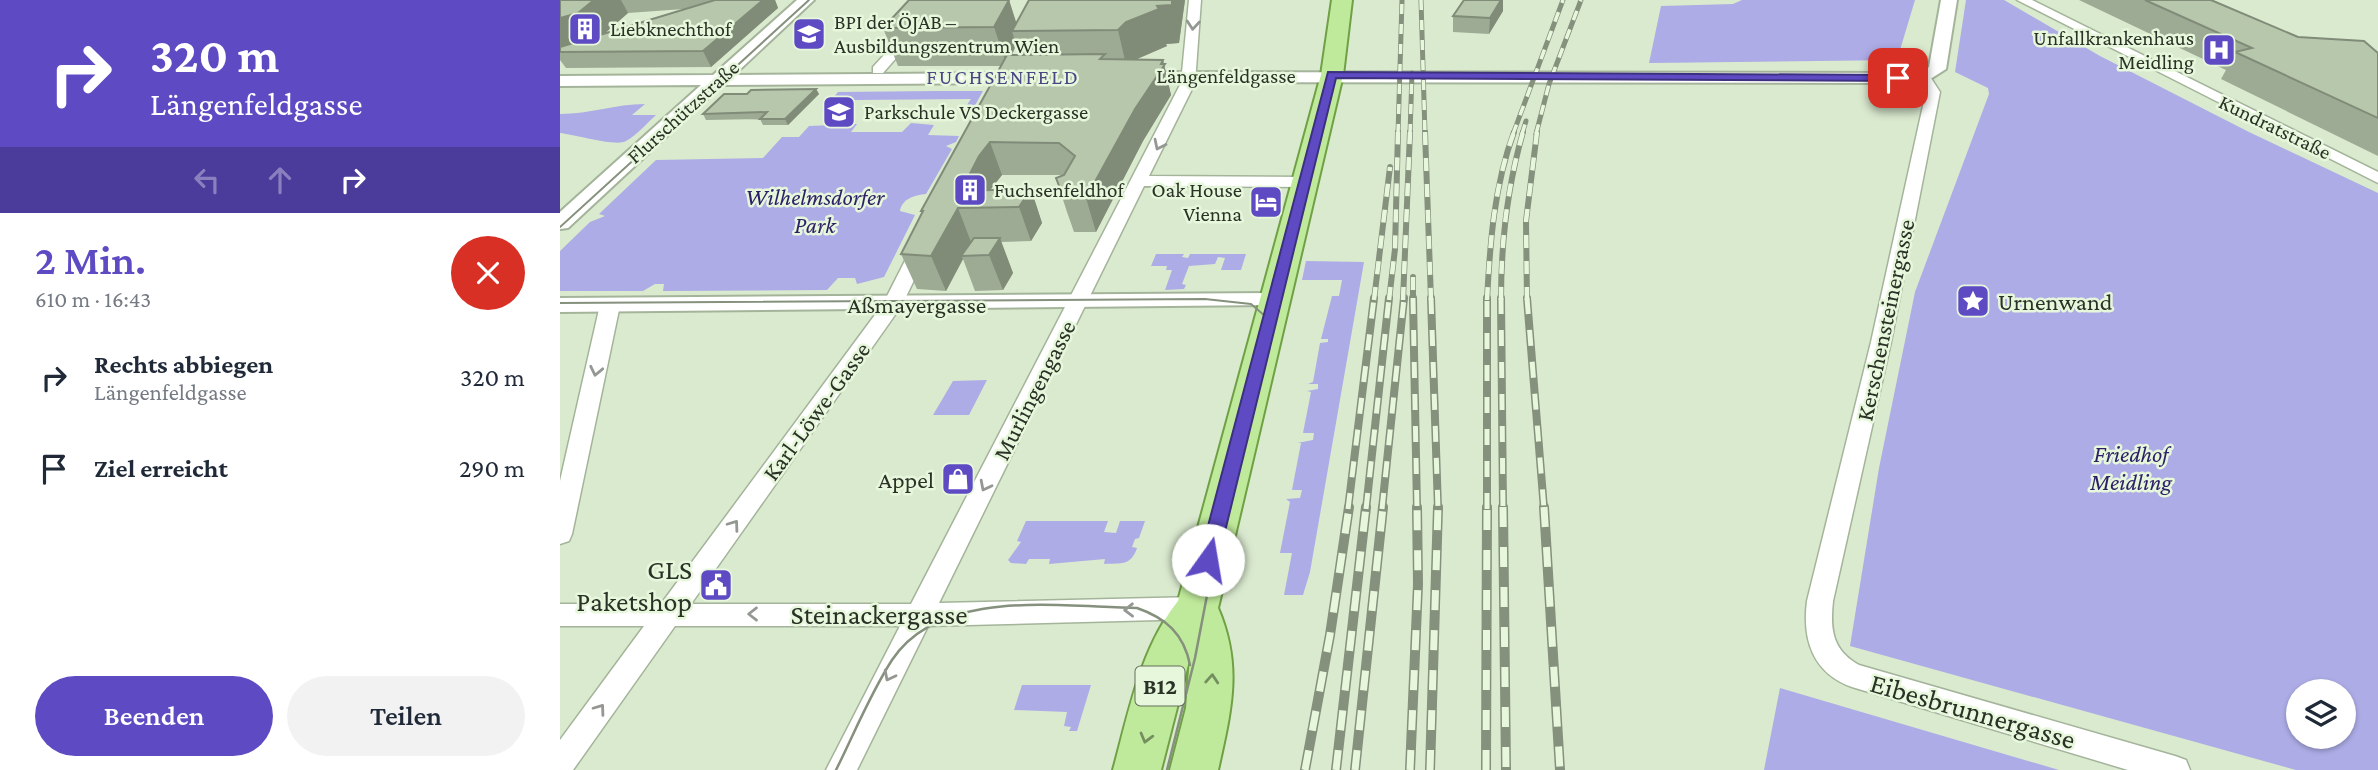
<!DOCTYPE html>
<html lang="de">
<head>
<meta charset="utf-8">
<style>
  :root { --surface:#fff; --page:#f2f2f3; --text:#1f2937; --muted:#747a83; --accent:#5e4bc4 }
  body { margin:0; font-family:"Crimson Pro",serif; background:var(--page); color:var(--text); height:100vh; display:flex; flex-direction:column; font-size:26px; white-space:nowrap }
  * { box-sizing:border-box; margin:0 }
  p { font-size:23px; color:var(--muted) }
  .icon { flex:none; width:38px; height:38px; fill:none; stroke:currentColor; stroke-width:2; stroke-linecap:round; stroke-linejoin:round }
  .map { position:relative; flex:1; overflow:hidden }
  .panel { display:flex; flex-direction:column; background:var(--surface); width:560px }
  .panel>* { flex:none }
  .hud { background:#5e4bc4; color:#fff; overflow:hidden }
  .fabs { position:absolute; left:1726px; top:679px; display:grid; gap:14px }
  .fabs a { display:grid; place-items:center; width:70px; height:70px; border-radius:50%; background:var(--surface); box-shadow:0 2px 5px #0004; font-size:35px }
  .pin { position:absolute; display:grid; place-items:center; width:60px; height:60px; color:#fff; margin:-30px; border-radius:14px; box-shadow:0 4px 10px #0006 }
  .me { position:absolute; width:77px; margin:-38px; rotate:13deg; stroke-linejoin:round; filter:drop-shadow(0 0 5px #0008) }
  .turn { display:flex; align-items:center; gap:24px; height:147px; padding:0 35px; font-size:32px }
  .turn .icon { width:91px; height:91px; stroke-width:2.5 }
  .turn b { display:block; font-size:49px; line-height:60px }
  .lanes { display:flex; align-items:center; height:66px; padding:0 35px; background:#0003; justify-content:center; gap:35px; direction:ltr }
  .lanes .off { opacity:.35 }
  .round { display:grid; place-items:center; flex:none; width:74px; height:74px; border-radius:37px; background:var(--page) }
  .head { display:flex; align-items:center; justify-content:space-between; height:119px; padding:0 35px }
  h1 { font-size:42px; font-weight:600; line-height:52px; color:var(--accent) }
  .button { display:flex; gap:14px; margin-top:auto; padding:14px 35px }
  .button a { flex:1; height:80px; border-radius:42px; background:var(--accent); color:#fff; font-size:28px; font-weight:600; line-height:80px; text-align:center }
  .button a+a { background:var(--page); color:var(--text) }
  ul { padding:0; list-style:none }
  li { display:flex; align-items:center; gap:21px; height:91px; padding:0 35px }
  li div { flex:1 }
  li b { display:block; font-size:26px }
  li em { font-style:normal }
  main { display:flex; flex:1; min-height:0 }
  .map>svg:first-child { display:block }
</style>
</head>
<body>
<main>
<section class="panel">
<div class="hud">
<div class="turn"><svg class="icon" aria-label="right" viewBox="0 0 24 24"><path d="M7 20v-9h11M14 6l5 5-5 5"/></svg><div><b>320 m</b>Längenfeldgasse</div></div>
<div class="lanes"><svg class="icon off" aria-label="left" viewBox="0 0 24 24"><path d="M17 20v-9H6M10 6l-5 5 5 5"/></svg><svg class="icon off" aria-label="ahead" viewBox="0 0 24 24"><path d="M12 20V5M6 11l6-6 6 6"/></svg><svg class="icon" aria-label="right" viewBox="0 0 24 24"><path d="M7 20v-9h11M14 6l5 5-5 5"/></svg></div>
</div>
<div class="head"><div><h1>2 Min.</h1><p>610 m · 16:43</p></div><a class="round" style="background:#d93025;color:#fff"><svg class="icon" aria-label="close" viewBox="0 0 24 24"><path d="M6 6l12 12M18 6L6 18"/></svg></a></div>
<ul>
<li><svg class="icon" aria-label="right" viewBox="0 0 24 24"><path d="M7 20v-9h11M14 6l5 5-5 5"/></svg><div><b>Rechts abbiegen</b><p>Längenfeldgasse</p></div><em>320 m</em></li>
<li><svg class="icon" aria-label="arrive" viewBox="0 0 24 24"><path d="M6 21V4h12l-3 4 3 4H6"/></svg><div><b>Ziel erreicht</b></div><em>290 m</em></li>
</ul>
<div class="button"><a>Beenden</a><a>Teilen</a></div>
</section>
<div class="map">
<svg width="1818" height="770" viewBox="0 0 1818 770">
  <rect width="100%" height="100%" fill="#daeacf"/>
  <!-- green -->
  <path fill="#adace6" fill-rule="evenodd" d="M1182,0H1355L1337,60L1089,63L1101,6L1173,4Z
    M1406,0H1444L1540,56L1689,132L1818,193V770H1736L1290,646L1319,468L1355,292L1429,94L1428,88L1395,72ZM1783,691V737H1738V691Z
    M378,91H423L413,109H404L411,99L296,100L281,101L271,110L262,111L278,92Z
    M85,104L72,115H96C87,123 77,135 66,141C57,147 17,135 0,133V114C31,114 55,104 85,104Z
    M351,123L374,125L368,135L399,136L396,142L386,146L392,149L366,194C354,195 342,199 340,211L355,215L324,277L297,284L295,278H278L267,290L103,291L104,284H95L83,291H0V251L30,222L45,216L39,214L96,160L203,158L222,137H239L249,126L297,124L291,132H342Z
    M596,254H624L622,257L628,258L630,254H686L681,270H661L665,258L658,257L655,264L629,266L622,284L626,285L624,289L605,290L612,270H606L607,266H591Z
    M746,261L804,262L750,572L743,595H724L732,553H720L730,502L726,499L740,498L742,490H732L741,443H737L753,440L754,433H743L751,392L747,391L758,389V384H748L753,382L760,343L768,342V339H761L772,296H779L782,280H742Z
    M427,380L409,415H373L393,381Z
    M466,521H548L544,532L556,533L560,521H585L579,538L575,539L572,547L577,548C571,566 561,563 544,564L545,559L489,564L490,559H469L466,564L451,563L448,560L461,542L457,541Z
    M462,685H531L517,731H509L511,727L504,726L507,712L454,710Z
    M1220,688L1499,770H1204Z"/>
  <g fill="none" stroke-linecap="round" stroke-linejoin="round">
    <defs>
      <path id="minor" d="M374,0H387L323,73H313V67Z
        M629,0H641L635,83L589,176L744,177L752,182L744,187L584,186L379,603L637,597L646,600L650,608L646,616L637,619L368,626L297,770H266L340,626H115L13,770H0V740L84,626H0V604H101L323,304L352,247L361,242L370,247L342,305L131,604H351L621,83Z
        M1457,0H1472L1818,172V183Z
        M1364,74L1369,75L1380,92L1331,342L1273,601C1270,629 1272,650 1299,665L1615,756L1626,760L1630,770H1568L1292,687C1253,673 1242,640 1247,601L1311,342L1366,92L1357,78Z
        M50,299L60,305L12,534L9,541L0,544V481L40,305Z"/>
      <path id="tertiary" d="M237,0H254L174,75L468,73L477,78L468,83L162,85L8,228L0,229V212L141,85L0,86V76L153,75Z
        M1381,0H1397L1386,69L1364,83L573,82L564,77L573,72L1360,73L1369,67Z
        M715,293L723,295L727,300L723,305L0,312V298Z"/>
      <path id="primary" d="M772,0H792L783,75L658,608C683,666 671,711 658,770H610L626,708L630,657L601,770H553C569,712 580,649 618,601L761,75Z"/>
    </defs>
    <!-- minor casing -->
    <use href="#minor" stroke="#a4b49a" stroke-width="3"/>
    <!-- tertiary casing -->
    <use href="#tertiary" stroke="#a4b49a" stroke-width="4"/>
    <!-- primary casing -->
    <use href="#primary" stroke="#70a046" stroke-width="4"/>
    <!-- minor -->
    <use href="#minor" fill="#fff" fill-rule="evenodd"/>
    <!-- tertiary -->
    <use href="#tertiary" fill="#fff" fill-rule="evenodd"/>
    <!-- primary -->
    <use href="#primary" fill="#c0ea9b" fill-rule="evenodd"/>
    <!-- tram-far1 -->
    <path stroke="#85907d" stroke-width="2" d="M0,227L249,0
      M0,303L645,299L691,304L705,316L708,340L664,509"/>
    <!-- tram -->
    <path stroke="#85907d" stroke-width="2.5" d="M276,770C294,734 310,694 332,660C380,587 500,607 577,608C606,618 624,634 630,665
      M607,770L635,658L664,507"/>
    <defs>
      <path id="rail-far3" d="M861,0L865,134
        M838,134L842,0
        M850,134L852,73
        M953,134L1003,0
        M962,134L966,121
        M976,134L989,84L1021,0"/>
      <path id="rail-far2" d="M865,132L871,300
        M853,277V300
        M814,300L830,167
        M829,300L835,249L838,132
        M843,300L850,132
        M927,300C930,243 934,186 954,132
        M941,300C941,242 947,188 963,132
        M967,300L966,221L977,132"/>
      <path id="rail-far1" d="M853,298L857,509
        M871,298L878,509
        M941,298L943,509
        M967,298L984,509
        M788,509L814,298
        M806,509L829,298
        M822,509L844,298
        M927,509V298"/>
      <path id="rail" d="M943,507L946,770
        M984,507L1000,770
        M745,770L770,635L789,507
        M776,770L806,507
        M795,770L823,507
        M850,770L858,584L857,507
        M870,770L878,507
        M926,770L927,507"/>
    </defs>
    <!-- rail-far3 casing -->
    <use href="#rail-far3" stroke="#85907d" stroke-width="5"/>
    <!-- rail-far2 casing -->
    <use href="#rail-far2" stroke="#85907d" stroke-width="6"/>
    <!-- rail-far1 casing -->
    <use href="#rail-far1" stroke="#85907d" stroke-width="8"/>
    <!-- rail casing -->
    <use href="#rail" stroke="#85907d" stroke-width="10"/>
    <!-- rail-far3 -->
    <use href="#rail-far3" stroke="#e7f7dc" stroke-width="3.5" stroke-dasharray="10" stroke-linecap="butt"/>
    <!-- rail-far2 -->
    <use href="#rail-far2" stroke="#e7f7dc" stroke-width="4.5" stroke-dasharray="13" stroke-linecap="butt"/>
    <!-- rail-far1 -->
    <use href="#rail-far1" stroke="#e7f7dc" stroke-width="5" stroke-dasharray="16" stroke-linecap="butt"/>
    <!-- rail -->
    <use href="#rail" stroke="#e7f7dc" stroke-width="7" stroke-dasharray="20" stroke-linecap="butt"/>
  </g>
  <!-- wall -->
  <path fill="#9dab94" fill-rule="evenodd" d="M0,0H215L218,8L151,67L6,68L0,60ZM124,9L45,33L68,13Z
    M349,0H449L456,23L469,0H625L619,43L606,44L607,46L576,59L603,60L611,95L583,141L536,232H514L507,212L496,178L503,175H442L430,190L471,189L482,223L471,241L441,242L453,273L443,290L415,291L403,259L386,291L357,289L341,254L362,213L361,211L441,66H338L323,28ZM456,45L459,55H452Z
    M1519,0H1651L1738,37L1818,53V156L1661,79L1666,70Z
    M943,11L929,34L893,32V16Z
    M256,89L259,94L228,125H203L200,119H201L146,120L143,114L187,94Z"/>
  <!-- shaded-wall -->
  <path fill="#808b78" d="M34,0H61L68,13L35,42L0,52V18Z
    M203,0H215L218,8L151,67L143,51Z
    M449,0L459,31H452L456,45L447,66L434,27Z
    M612,0H625L619,43L606,44L607,46L575,60L567,69L558,30L566,22Z
    M941,0H943V11L929,34L930,18Z
    M603,60L611,95L583,141L536,232L526,198L575,109Z
    M256,89L259,94L228,125L225,119Z
    M430,142L442,175L431,189L422,208L401,191L419,156Z
    M471,189L482,223L471,241L459,207Z
    M398,208L411,242L401,256L403,259L386,291L371,256Z
    M440,238L453,273L443,290L429,255Z"/>
  <!-- building -->
  <path fill="#b7c7ac" stroke="#808b78" stroke-width="2" d="M0,0H34L18,13L0,18Z
    M155,0H203L143,51L0,52V47Z
    M349,0H449L434,27L323,28Z
    M469,0H612V5L597,6L599,9L566,22L558,30L452,31Z
    M904,0H941L930,18L893,16Z
    M1585,0H1651L1738,37L1804,41L1818,53V118L1675,52L1692,48Z
    M545,54L540,59L603,60L601,64H605L575,109L526,198H504L496,178L504,175L515,156L499,143L430,142L419,156L401,191L471,189L459,207L398,208L371,256L341,254L363,211H361L447,55Z
    M256,89L225,119H200L207,112L143,114L164,94H187L191,90Z
    M414,238H440L429,255L401,256Z"/>
  <!-- one-way arrows -->
  <defs><path id="oneway-chevron" d="M-2-3.5L2.5 0L-2 3.5" fill="none" stroke-width="1.6" stroke-linecap="round" stroke-linejoin="round" transform="scale(1.75)"/></defs>
  <g stroke="#949892">
    <use href="#oneway-chevron" transform="translate(633 25) rotate(95)"/>
    <use href="#oneway-chevron" transform="translate(599 145) rotate(116)"/>
    <use href="#oneway-chevron" transform="translate(36 371) rotate(102)"/>
    <use href="#oneway-chevron" transform="translate(425 486) rotate(117)"/>
    <use href="#oneway-chevron" transform="translate(174 525) rotate(-54)"/>
    <use href="#oneway-chevron" transform="translate(569 610) rotate(179)"/>
    <use href="#oneway-chevron" transform="translate(193 614) rotate(-180)"/>
    <use href="#oneway-chevron" transform="translate(329 676) rotate(117)"/>
    <use href="#oneway-chevron" transform="translate(40 709) rotate(-54)"/>
  </g>
  <g stroke="#758e60">
    <use href="#oneway-chevron" transform="translate(652 679) rotate(-86)"/>
    <use href="#oneway-chevron" transform="translate(586 738) rotate(105)"/>
  </g>
  <!-- route -->
  <path fill="#5e4bc4" stroke="#3d317f" stroke-width="2" d="M768,72L1338,75L1343,78L1338,81L776,78L658,560L655,565H641L639,560Z"/>
  <!-- icons -->
  <defs>
    <symbol id="building-square" viewBox="-11 -11 22 22"><rect x="-9" y="-9" width="18" height="18" rx="4" fill="#5e4bc4" stroke="#e7f7dc"/><path d="M-4-6H4V6H1V3H-1V6H-4ZM-2.5-4.3h1.7v1.8h-1.7ZM.8-4.3h1.7v1.8H.8ZM-2.5-1h1.7V.8h-1.7ZM.8-1h1.7V.8H.8Z" fill="#fff"/></symbol>
    <symbol id="university-square" viewBox="-11 -11 22 22"><rect x="-9" y="-9" width="18" height="18" rx="4" fill="#5e4bc4" stroke="#e7f7dc"/><path d="M0-5L7-2L0 1L-7-2ZM-4 1L0 2.5L4 1V4Q0 6-4 4Z" fill="#fff"/></symbol>
    <symbol id="hospital-square" viewBox="-11 -11 22 22"><rect x="-9" y="-9" width="18" height="18" rx="4" fill="#5e4bc4" stroke="#e7f7dc"/><path d="M-5-5h3v3.5h4V-5h3V5h-3V1.5h-4V5h-3Z" fill="#fff"/></symbol>
    <symbol id="school-square" viewBox="-11 -11 22 22"><rect x="-9" y="-9" width="18" height="18" rx="4" fill="#5e4bc4" stroke="#e7f7dc"/><path d="M0-5L7-2L0 1L-7-2ZM-4 1L0 2.5L4 1V4Q0 6-4 4Z" fill="#fff"/></symbol>
    <symbol id="hotel-square" viewBox="-11 -11 22 22"><rect x="-9" y="-9" width="18" height="18" rx="4" fill="#5e4bc4" stroke="#e7f7dc"/><path d="M-6-4.5h1.5V1H6V5H4.5V3h-9V5H-6ZM-4 0a1.8 1.8 0 1 1 3.6 0ZM.5 0V-2.5h3Q6-2.5 6 0Z" fill="#fff"/></symbol>
    <symbol id="sight-square" viewBox="-11 -11 22 22"><rect x="-9" y="-9" width="18" height="18" rx="4" fill="#5e4bc4" stroke="#e7f7dc"/><path d="M0-6L1.8-2.2L6-1.7L2.9 1.2L3.7 5.4L0 3.3L-3.7 5.4L-2.9 1.2L-6-1.7L-1.8-2.2Z" fill="#fff"/></symbol>
    <symbol id="shop-square" viewBox="-11 -11 22 22"><rect x="-9" y="-9" width="18" height="18" rx="4" fill="#5e4bc4" stroke="#e7f7dc"/><path d="M-5-2.5h2.3a2.7 3.5 0 0 1 5.4 0H5L5.5 6h-11ZM-1.5-2.5h3a1.5 2.3 0 0 0-3 0Z" fill="#fff"/></symbol>
    <symbol id="civic-square" viewBox="-11 -11 22 22"><rect x="-9" y="-9" width="18" height="18" rx="4" fill="#5e4bc4" stroke="#e7f7dc"/><path d="M-.6-6.5H3V-4.5H.6V-3L4-1V1h2V6H-6V1h2V-1L-.6-3ZM-1.2 2.5V6h2.4V2.5Z" fill="#fff"/></symbol>
  </defs>
  <g fill-rule="evenodd">
    <use href="#building-square" x="6" y="10" width="38" height="38"/>
    <use href="#university-square" x="230" y="15" width="38" height="38"/>
    <use href="#hospital-square" x="1640" y="31" width="38" height="38"/>
    <use href="#school-square" x="260" y="93" width="38" height="38"/>
    <use href="#building-square" x="391" y="171" width="38" height="38"/>
    <use href="#hotel-square" x="687" y="183" width="38" height="38"/>
    <use href="#sight-square" x="1394" y="282" width="38" height="38"/>
    <use href="#shop-square" x="379" y="460" width="38" height="38"/>
    <use href="#civic-square" x="137" y="566" width="38" height="38"/>
  </g>
  <g text-anchor="middle" dominant-baseline="central" stroke-width="5" stroke-linejoin="round" paint-order="stroke">
    <!-- far-poi labels -->
    <g font-size="21" fill="#2a3126" stroke="#e7f7dc" text-anchor="start">
      <text x="274" y="22">BPI der ÖJAB –<tspan x="274" dy="24">Ausbildungszentrum Wien</tspan></text>
      <text x="50" y="29">Liebknechthof</text>
      <text x="1634" y="38" text-anchor="end">Unfallkrankenhaus<tspan x="1634" dy="24">Meidling</tspan></text>
      <text x="304" y="112">Parkschule VS Deckergasse</text>
      <text x="434" y="190">Fuchsenfeldhof</text>
      <text x="682" y="190" text-anchor="end">Oak House<tspan x="682" dy="24">Vienna</tspan></text>
    </g>
    <!-- far-street labels -->
    <g font-size="21" fill="#2a3126" stroke="#e7f7dc">
      <text x="666" y="76">Längenfeldgasse</text>
      <text transform="translate(123 112) rotate(-42)">Flurschützstraße</text>
      <text transform="translate(1715 127) rotate(26)">Kundratstraße</text>
    </g>
    <!-- far-neighbourhood labels -->
    <g font-size="21" letter-spacing="2" fill="#4b4684" stroke="#e7f7dc">
      <text x="443" y="77">FUCHSENFELD</text>
    </g>
    <!-- shield labels -->
    <rect fill="#e7f7dc" stroke="#636c5d" stroke-width="2" x="575.5" y="666.5" width="49" height="39" rx="5"/>
    <g font-size="23" font-weight="bold" fill="#2a3126">
      <text x="600" y="686">B12</text>
    </g>
    <!-- park labels -->
    <g font-size="24" font-style="italic" fill="#2c1f66" stroke="#e7f7dc">
      <text x="255" y="196">Wilhelmsdorfer<tspan x="255" dy="28">Park</tspan></text>
      <text x="1571" y="453">Friedhof<tspan x="1571" dy="28">Meidling</tspan></text>
    </g>
    <!-- poi labels -->
    <g font-size="24" fill="#2a3126" stroke="#e7f7dc" text-anchor="start">
      <text x="1438" y="301">Urnenwand</text>
      <text x="374" y="479" text-anchor="end">Appel</text>
    </g>
    <!-- street labels -->
    <g font-size="24" fill="#2a3126" stroke="#e7f7dc">
      <text x="357" y="304">Aßmayergasse</text>
      <text transform="translate(1325 320) rotate(-78)">Kerschensteinergasse</text>
      <text transform="translate(474 390) rotate(-63)">Murlingengasse</text>
      <text transform="translate(256 411) rotate(-54)">Karl-Löwe-Gasse</text>
    </g>
    <!-- near-poi labels -->
    <g font-size="28" fill="#2a3126" stroke="#e7f7dc" text-anchor="end">
      <text x="132" y="569">GLS<tspan x="132" dy="32">Paketshop</tspan></text>
    </g>
    <!-- near-street labels -->
    <g font-size="28" fill="#2a3126" stroke="#e7f7dc">
      <text x="319" y="614">Steinackergasse</text>
      <text transform="translate(1413 711) rotate(16)">Eibesbrunnergasse</text>
    </g>
  </g>
</svg>
<div class="fabs">
<a><svg class="icon" aria-label="layers" viewBox="0 0 24 24"><path d="M12 4l9 5-9 5-9-5zM3 14l9 5 9-5"/></svg></a>
</div>
<div class="pin" style="left:1338px;top:78px;background:#d93025"><svg class="icon" aria-label="arrive" viewBox="0 0 24 24"><path d="M6 21V4h12l-3 4 3 4H6"/></svg></div>
<svg class="me" style="left:648px;top:560px" viewBox="-20 -20 40 40"><circle r="19" fill="#fff"/><path d="M0-13L10 11 0 6-10 11z" fill="#5e4bc4"/></svg>
</div>
</main>
</body>
</html>
